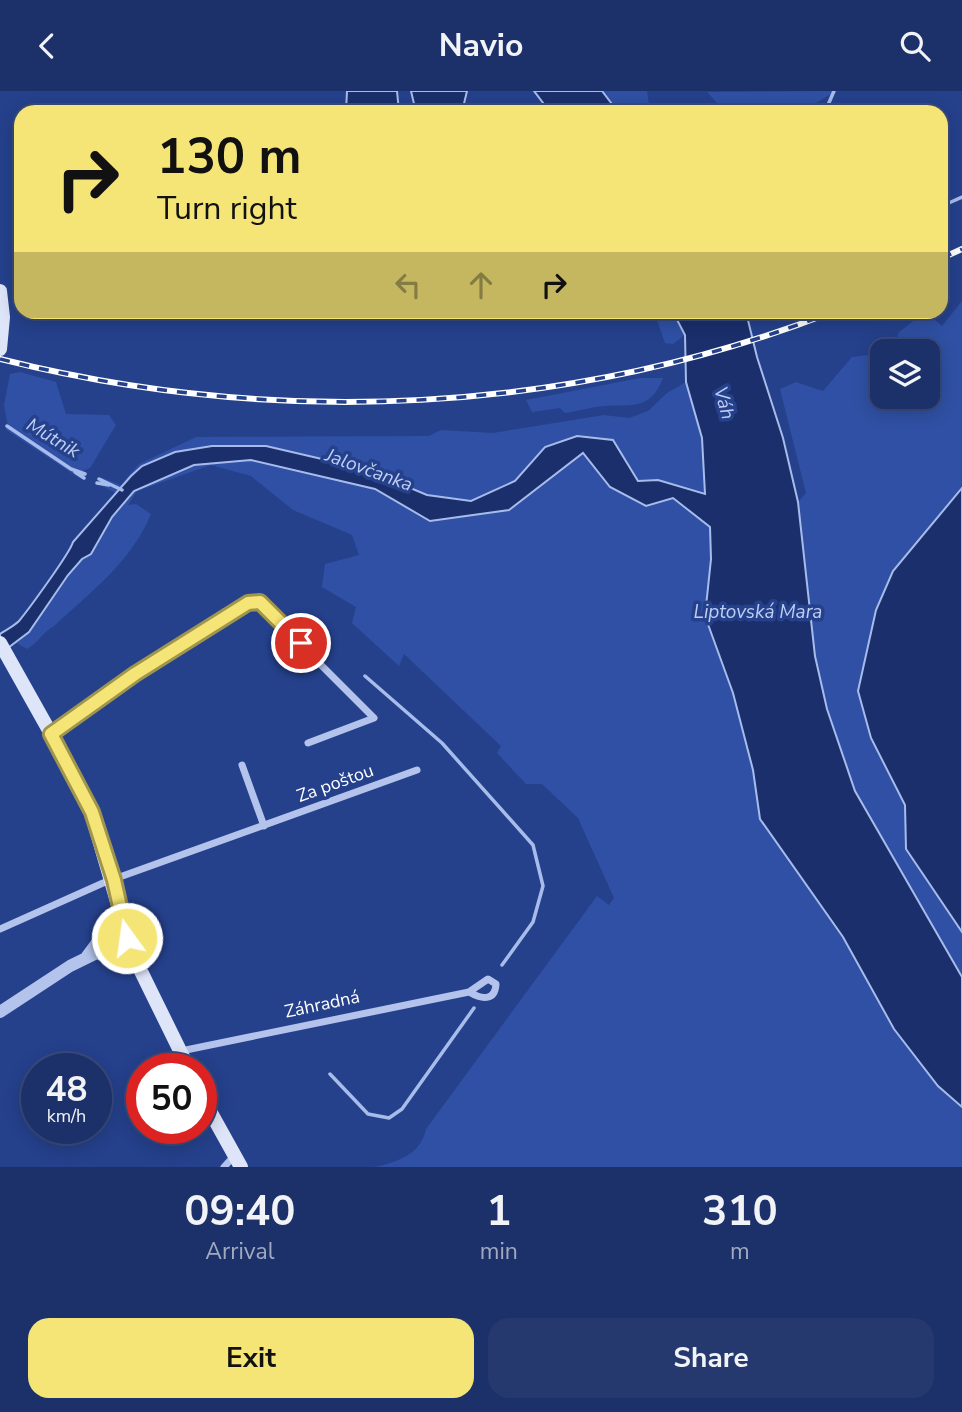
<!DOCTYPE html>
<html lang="en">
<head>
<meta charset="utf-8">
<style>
  :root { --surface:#1c3169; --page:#25396f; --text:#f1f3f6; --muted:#a0a9c0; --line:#3a4c7d; --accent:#f5e577 }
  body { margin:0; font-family:"Nunito Sans",sans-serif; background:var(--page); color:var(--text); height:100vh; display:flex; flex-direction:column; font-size:26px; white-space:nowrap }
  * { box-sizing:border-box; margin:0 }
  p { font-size:23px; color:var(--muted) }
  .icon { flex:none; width:38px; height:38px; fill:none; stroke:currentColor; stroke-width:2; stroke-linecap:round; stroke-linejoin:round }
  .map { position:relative; height:1076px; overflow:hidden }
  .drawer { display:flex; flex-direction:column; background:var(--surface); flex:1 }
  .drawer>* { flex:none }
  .banner { position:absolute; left:14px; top:14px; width:934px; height:214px; border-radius:21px; box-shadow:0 4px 18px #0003,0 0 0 2px var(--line); background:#f5e577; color:#111; overflow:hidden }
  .fabs { position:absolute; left:870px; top:248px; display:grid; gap:14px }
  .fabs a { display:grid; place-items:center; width:70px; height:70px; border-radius:14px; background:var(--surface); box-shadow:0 4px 18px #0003,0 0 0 2px var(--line); font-size:35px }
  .speed { position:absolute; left:21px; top:962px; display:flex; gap:14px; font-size:35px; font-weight:700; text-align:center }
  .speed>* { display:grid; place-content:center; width:91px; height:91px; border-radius:50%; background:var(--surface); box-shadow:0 4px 18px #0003,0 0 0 2px var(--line); line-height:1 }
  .speed small { font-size:18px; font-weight:400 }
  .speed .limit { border:10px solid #d22; background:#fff; color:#111 }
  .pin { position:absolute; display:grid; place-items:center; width:60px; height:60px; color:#fff; margin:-30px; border:4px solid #fff; border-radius:50%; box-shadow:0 2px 7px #0007 }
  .me { position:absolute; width:77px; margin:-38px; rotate:346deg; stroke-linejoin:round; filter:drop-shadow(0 0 5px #0008) }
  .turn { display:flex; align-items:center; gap:24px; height:147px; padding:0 28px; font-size:32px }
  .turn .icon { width:91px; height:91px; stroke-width:2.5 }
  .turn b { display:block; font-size:49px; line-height:60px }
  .lanes { display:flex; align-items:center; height:66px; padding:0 28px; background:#0003; justify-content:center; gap:35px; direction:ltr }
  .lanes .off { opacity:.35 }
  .eta { display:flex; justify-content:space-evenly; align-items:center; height:119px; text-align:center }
  .eta b { font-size:42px; font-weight:700; line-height:49px }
  .button { display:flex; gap:14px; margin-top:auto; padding:14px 28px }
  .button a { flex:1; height:80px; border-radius:21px; background:var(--accent); color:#111; font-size:28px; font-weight:700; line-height:80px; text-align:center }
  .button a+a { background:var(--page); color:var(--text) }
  header { display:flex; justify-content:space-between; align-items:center; height:91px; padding:0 28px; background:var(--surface); font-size:32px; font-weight:700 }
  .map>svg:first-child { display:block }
</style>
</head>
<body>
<header><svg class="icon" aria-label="back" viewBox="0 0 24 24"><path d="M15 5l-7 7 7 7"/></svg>Navio<svg class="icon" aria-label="search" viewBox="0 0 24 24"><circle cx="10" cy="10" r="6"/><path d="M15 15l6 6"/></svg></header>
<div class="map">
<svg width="962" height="1076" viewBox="0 0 962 1076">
  <rect width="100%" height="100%" fill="#25418c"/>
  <!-- green -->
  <path fill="#2f50a4" d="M602,0H647L650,21H618Z
    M836,0L801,21H725L707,1Z
    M962,210V397L893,480L871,647L905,714L906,758L962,841V1076H375C398,1071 421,1063 426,1038L597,805L609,814L614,807L578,727L542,693H526L497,662L501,655L404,563L399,575L352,532L356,516L322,496L325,473L359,464L352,444L293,419L251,385L211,374L137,400L128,414L136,413L151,423C131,471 92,500 54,535C43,541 38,552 27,558L17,552C48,528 57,483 90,462L73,451L116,402L98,393L100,386L121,394L139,373L196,346L429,345L441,339L493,342L604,324L629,327L648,320L667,302L686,291L702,347L705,403L798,411L806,402L780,298L796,291L823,300L852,266L882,262V306H928V261H892L899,241L925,221L942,235Z
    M650,221H673L685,244L673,253L665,252L657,229Z
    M20,281L56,291L66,323L109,324L116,334L90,377L83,380L81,388L5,338L8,336L4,314L10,283Z
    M640,287H663C651,320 630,313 604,315C591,316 578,320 565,322L560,317L532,321L526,309Z"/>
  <!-- water -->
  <path fill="#1a2f6c" stroke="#a7bceb" stroke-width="2" d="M347,0H397L399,21H346Z
    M411,0H467L462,21H416Z
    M534,0H602L618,21H550Z
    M673,221H746L757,266L783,347L798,411L815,565L827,618L855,700L962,886V1016L938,995L894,938L843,846L760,728L753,679L733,602L705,525L711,468L710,436L673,407L646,415L610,396L583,362L509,419L430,430L375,398L251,369L194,374L134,400L112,426L91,463L82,468L68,484L29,541L0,563V543C6,539 14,535 19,530C28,519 70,462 73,451L131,385L142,375L175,361L212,355H266L365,378L427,404L471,410L515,390L545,356L577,345L613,349L638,390L658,389L705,403L702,347L686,291L685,244Z
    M962,397V841L906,758L905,714L871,647L858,600L876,519L893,480Z"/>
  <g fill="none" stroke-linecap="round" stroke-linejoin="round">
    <!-- stream -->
    <path stroke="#a7bceb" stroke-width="3.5" d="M825,21L834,0
      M942,115L962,106
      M7,335L71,378L85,383
      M75,381L84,387
      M99,388L122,399
      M97,392L109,394
      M365,585L442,652L533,754L543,795L533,831L502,874
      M330,983L368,1023L389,1027L402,1018L474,917"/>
    <!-- minor -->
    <path stroke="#b3c3eb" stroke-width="7" d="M51,643L135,583L240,516L257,510L374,627L308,652
      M242,674L264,735
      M0,838L103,792L417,679
      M181,960L469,901L488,888L496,893C495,911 481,908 469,901
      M224,1076L234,1065"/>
    <!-- tertiary -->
    <path stroke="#b3c3eb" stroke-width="12" d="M96,862L138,875
      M87,865L120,821
      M0,921L70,875L127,847"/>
    <!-- secondary -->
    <path stroke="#dee5f9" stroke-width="14" d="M0,200L3,226L0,258
      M0,552L73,682L91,721L132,862L189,978
      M201,1004L241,1076"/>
    <defs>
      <path id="rail" d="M942,167L962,158
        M0,268C276,337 569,324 835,220"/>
    </defs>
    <!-- rail casing -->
    <use href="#rail" stroke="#fff" stroke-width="6"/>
    <!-- rail -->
    <use href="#rail" stroke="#25418c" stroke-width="3.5" stroke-dasharray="10" stroke-linecap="butt"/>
  </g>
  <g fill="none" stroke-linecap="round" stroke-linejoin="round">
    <defs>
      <path id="route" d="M127,847L114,789L92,721L51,643L135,583L248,512L260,511L301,552"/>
    </defs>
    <!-- route casing -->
    <use href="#route" stroke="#9f954d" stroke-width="18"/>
    <!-- route -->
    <use href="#route" stroke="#f5e577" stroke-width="12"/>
  </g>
  <g text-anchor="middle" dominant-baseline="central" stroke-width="7" stroke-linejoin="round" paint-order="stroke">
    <!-- street labels -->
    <g font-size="18" fill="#fff" stroke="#25418c">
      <text transform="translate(335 692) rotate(-20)">Za poštou</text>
      <text transform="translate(322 913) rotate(-12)">Záhradná</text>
    </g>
    <!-- water labels -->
    <g font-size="19" font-style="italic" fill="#bfcef2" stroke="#25418c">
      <text transform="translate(724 312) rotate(75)">Váh</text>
      <text transform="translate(53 347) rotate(31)">Mútnik</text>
      <text transform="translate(369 379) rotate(20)">Jalovčanka</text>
      <text x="758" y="521">Liptovská Mara</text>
    </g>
  </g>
</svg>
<div class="fabs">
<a><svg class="icon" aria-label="layers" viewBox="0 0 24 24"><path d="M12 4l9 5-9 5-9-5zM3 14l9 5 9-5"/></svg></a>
</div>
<div class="speed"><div>48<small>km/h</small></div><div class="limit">50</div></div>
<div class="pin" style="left:301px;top:552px;background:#d93025"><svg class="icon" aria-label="arrive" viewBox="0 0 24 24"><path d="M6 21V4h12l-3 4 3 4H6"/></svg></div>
<svg class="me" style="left:127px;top:847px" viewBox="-20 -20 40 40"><circle r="17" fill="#f5e577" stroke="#fff" stroke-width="3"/><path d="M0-11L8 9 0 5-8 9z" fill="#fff"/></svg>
<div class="banner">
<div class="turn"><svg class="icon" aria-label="right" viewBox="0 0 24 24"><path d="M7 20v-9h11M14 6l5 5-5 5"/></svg><div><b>130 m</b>Turn right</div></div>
<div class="lanes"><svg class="icon off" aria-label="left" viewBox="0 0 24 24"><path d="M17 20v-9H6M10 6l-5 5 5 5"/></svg><svg class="icon off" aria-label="ahead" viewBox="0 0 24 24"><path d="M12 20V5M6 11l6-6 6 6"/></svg><svg class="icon" aria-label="right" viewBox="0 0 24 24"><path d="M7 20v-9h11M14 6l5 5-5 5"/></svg></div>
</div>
</div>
<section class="drawer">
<div class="eta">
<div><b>09:40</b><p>Arrival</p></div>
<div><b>1</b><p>min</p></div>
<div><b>310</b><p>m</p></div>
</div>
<div class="button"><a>Exit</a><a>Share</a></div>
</section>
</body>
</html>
